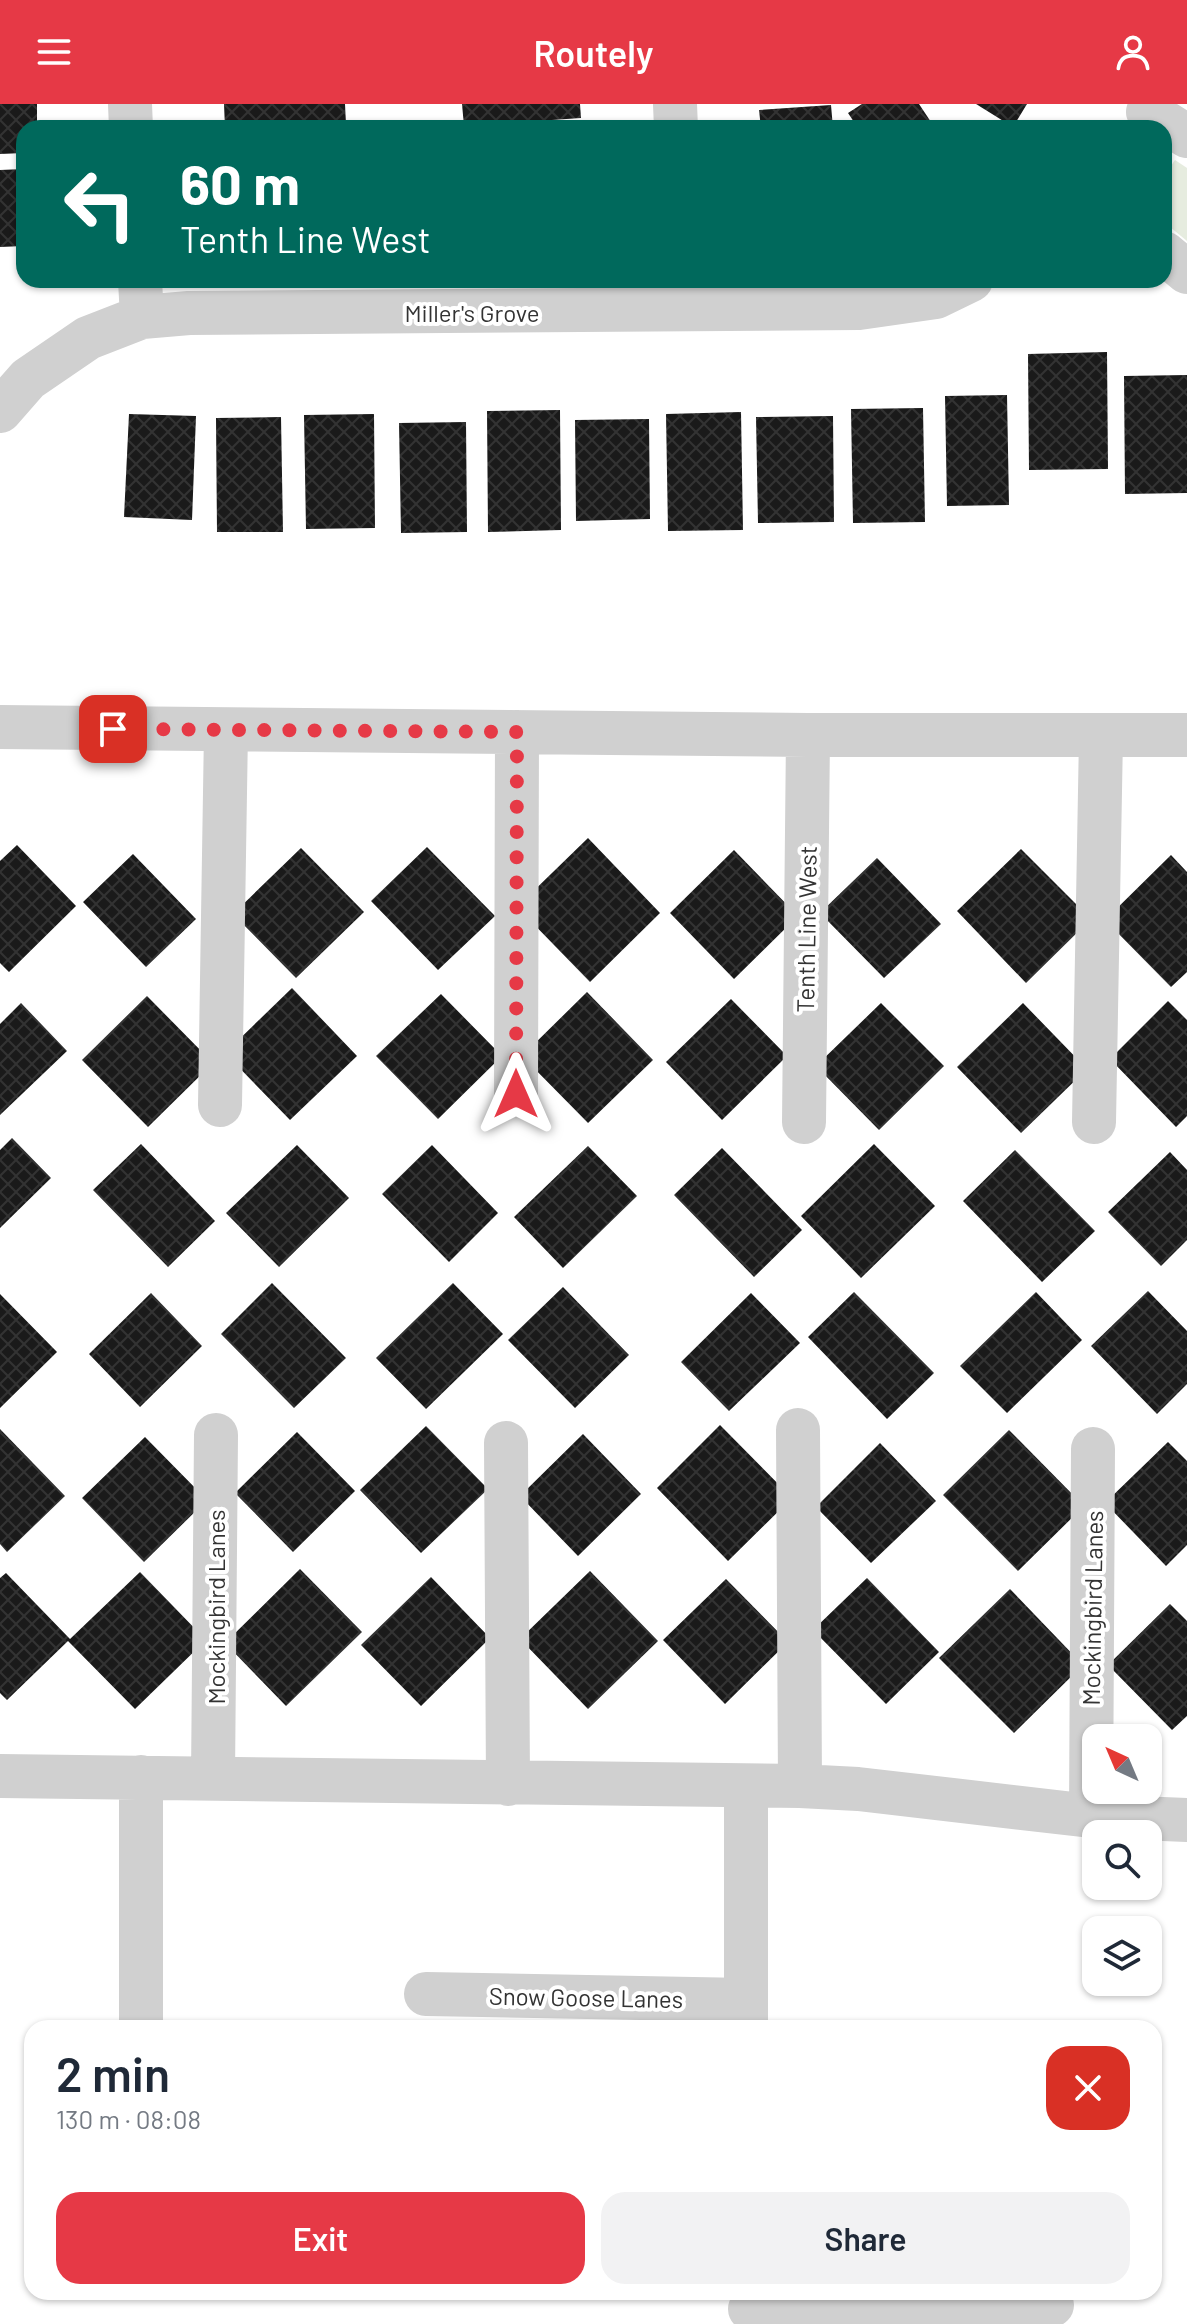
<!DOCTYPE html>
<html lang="en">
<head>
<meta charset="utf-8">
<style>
  :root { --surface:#fff; --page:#f2f2f3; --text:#1f2937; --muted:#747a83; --accent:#e63946 }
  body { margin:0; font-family:Barlow,sans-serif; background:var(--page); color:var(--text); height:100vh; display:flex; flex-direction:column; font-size:30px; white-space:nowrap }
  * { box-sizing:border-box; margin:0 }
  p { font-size:26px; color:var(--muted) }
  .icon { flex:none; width:44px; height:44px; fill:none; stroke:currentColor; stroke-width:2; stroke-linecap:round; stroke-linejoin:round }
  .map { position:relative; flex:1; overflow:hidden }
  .panel { position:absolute; left:24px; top:1916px; width:1138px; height:280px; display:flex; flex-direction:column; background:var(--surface); border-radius:24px; box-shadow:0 2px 6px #0004 }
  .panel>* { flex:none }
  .banner { position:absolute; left:16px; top:16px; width:1156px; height:168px; border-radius:24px; box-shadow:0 2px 6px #0004; background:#00695c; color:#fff; overflow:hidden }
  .needle { width:52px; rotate:316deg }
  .buttons { position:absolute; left:1082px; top:1620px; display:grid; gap:16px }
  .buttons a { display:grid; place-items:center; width:80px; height:80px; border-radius:16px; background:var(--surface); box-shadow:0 2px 6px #0004; font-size:40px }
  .pin { position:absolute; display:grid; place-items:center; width:68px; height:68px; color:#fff; margin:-34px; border-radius:16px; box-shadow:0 4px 12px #0006 }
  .me { position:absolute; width:88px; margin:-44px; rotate:0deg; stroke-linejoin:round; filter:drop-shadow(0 0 6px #0008) }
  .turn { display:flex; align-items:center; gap:28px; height:168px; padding:0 32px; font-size:36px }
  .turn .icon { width:104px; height:104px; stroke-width:2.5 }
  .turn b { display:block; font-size:56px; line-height:68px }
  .round { display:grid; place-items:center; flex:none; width:84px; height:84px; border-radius:24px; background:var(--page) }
  .summary { display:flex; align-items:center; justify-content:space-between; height:136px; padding:0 32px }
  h1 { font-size:48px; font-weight:600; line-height:60px }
  .primary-button { display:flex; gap:16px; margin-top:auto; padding:16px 32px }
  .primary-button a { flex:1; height:92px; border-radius:24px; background:var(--accent); color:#fff; font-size:32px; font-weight:600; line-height:92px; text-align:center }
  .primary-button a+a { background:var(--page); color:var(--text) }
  header { display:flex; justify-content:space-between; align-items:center; height:104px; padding:0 32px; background:var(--accent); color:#fff; font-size:36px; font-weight:600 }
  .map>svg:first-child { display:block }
</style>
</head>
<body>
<header><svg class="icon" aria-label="menu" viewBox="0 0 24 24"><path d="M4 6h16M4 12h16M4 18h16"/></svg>Routely<svg class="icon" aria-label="person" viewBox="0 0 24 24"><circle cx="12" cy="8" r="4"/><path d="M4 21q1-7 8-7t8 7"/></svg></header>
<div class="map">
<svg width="1187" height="2220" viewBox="0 0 1187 2220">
  <defs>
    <pattern id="building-cross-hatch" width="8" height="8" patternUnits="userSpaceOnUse" patternTransform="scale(2)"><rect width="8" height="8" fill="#1a1a1a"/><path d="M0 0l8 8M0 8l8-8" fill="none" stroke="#333"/></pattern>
  </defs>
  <rect width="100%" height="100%" fill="#fff"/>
  <!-- grass -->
  <path fill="#e6ecdf" d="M1175,56L1187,64V137L1164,118V72Z"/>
  <!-- building -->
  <path fill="url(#building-cross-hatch)" d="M0,0H37V24H24V49L0,50Z
    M224,0H345L346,20L225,24Z
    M462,0H580L581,14L464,22Z
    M862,0H919L935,24H858L848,9Z
    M976,0H1027L1013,23Z
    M831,1L833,24H761L759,6Z
    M24,65V142L0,143V66Z
    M1107,248L1108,365L1029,366L1028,250Z
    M1187,271V389L1125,390L1124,272Z
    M1007,291L1009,401L947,402L945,292Z
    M923,304L925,418L853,419L851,305Z
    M560,306L561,426L488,428L487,307Z
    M741,308L743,426L668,427L666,310Z
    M129,310L196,312L192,416L124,413Z
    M374,310L375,424L306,425L304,311Z
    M833,312L834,418L758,419L756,313Z
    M281,313L283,428H217L216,314Z
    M649,315L650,415L576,417L575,316Z
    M466,318L467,428L401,429L399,319Z
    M588,734L660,809L590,878L517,803Z
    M17,741L76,802L9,868L0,859V757Z
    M427,743L495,812L438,866L371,797Z
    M301,744L364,808L296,874L233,810Z
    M1021,745L1091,815L1026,879L957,807Z
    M734,746L798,812L734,875L670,809Z
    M133,750L196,815L146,863L83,798Z
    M1171,751L1187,768V868L1171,883L1105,816Z
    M877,754L941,820L884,874L820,809Z
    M292,884L357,952L290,1016L225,949Z
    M587,888L653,956L588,1019L522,952Z
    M441,890L502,952L438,1015L376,952Z
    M147,892L213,959L148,1023L82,956Z
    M731,895L787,952L722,1016L666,958Z
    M1168,897L1187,916V1012L1176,1023L1110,955Z
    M21,899L67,947L0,1011V920Z
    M881,899L944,962L879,1026L816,962Z
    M1023,899L1087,965L1021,1029L957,963Z
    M12,1034L51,1074L0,1124V1046Z
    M141,1040L215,1117L168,1163L93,1086Z
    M874,1040L935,1102L861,1174L801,1112Z
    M297,1041L349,1094L279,1163L226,1109Z
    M432,1041L498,1109L449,1158L382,1090Z
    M588,1042L637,1092L563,1164L514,1113Z
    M722,1044L802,1126L754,1173L674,1091Z
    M1015,1046L1095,1127L1042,1178L963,1097Z
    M1170,1048L1187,1066V1136L1161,1162L1108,1108Z
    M272,1179L346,1254L294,1304L221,1230Z
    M453,1179L503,1230L426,1305L376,1254Z
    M563,1183L629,1251L575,1304L508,1236Z
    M1148,1187L1187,1227V1280L1157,1310L1091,1242Z
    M854,1188L934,1269L887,1315L808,1233Z
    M1036,1188L1082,1236L1007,1309L960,1262Z
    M151,1189L202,1242L140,1303L89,1250Z
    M751,1189L800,1239L729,1307L681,1258Z
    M0,1190L57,1248L0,1304Z
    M720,1321L792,1394L728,1457L657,1384Z
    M426,1322L488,1385L421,1449L360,1386Z
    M0,1325L65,1392L7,1448L0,1440Z
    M1009,1326L1084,1402L1018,1467L943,1391Z
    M297,1328L355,1387L293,1448L235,1389Z
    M583,1330L641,1390L578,1452L520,1392Z
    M145,1333L207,1396L144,1458L82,1394Z
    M1168,1338L1187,1357V1441L1166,1462L1105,1399Z
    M880,1339L936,1397L871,1459L816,1403Z
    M300,1465L362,1528L286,1602L225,1539Z
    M590,1467L658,1537L588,1605L520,1535Z
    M140,1468L206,1536L135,1605L68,1537L7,1596L0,1589V1474L6,1469L70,1535Z
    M431,1473L490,1534L421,1602L361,1541Z
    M867,1474L939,1548L886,1600L813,1526Z
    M726,1475L788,1538L725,1600L663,1536Z
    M1010,1485L1083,1561L1014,1629L939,1554Z
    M1170,1500L1187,1517V1612L1172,1626L1108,1561Z"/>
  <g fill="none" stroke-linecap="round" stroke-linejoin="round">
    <!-- minor -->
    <path stroke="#d0d0d0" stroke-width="44" d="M130,0L131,24
      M675,0L676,24
      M1148,8L1187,32
      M1164,149L1187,168
      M140,176L142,213
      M0,307L28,275L88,234L142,213L189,209L859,204L936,193L971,176
      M0,623L808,631H1187
      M516,990L517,628
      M220,1001L226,626
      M804,1018L808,631
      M1094,1018L1101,632
      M798,1326L800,1682
      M506,1339L508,1680
      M0,1672L800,1682L858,1685L1091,1712L1187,1716
      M141,1673V1924
      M213,1674L216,1331
      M746,1682V1923
      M1091,1712L1093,1345
      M426,1890L746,1896
      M750,2205L1052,2201"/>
  </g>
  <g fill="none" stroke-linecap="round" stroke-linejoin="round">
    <!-- route -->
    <path stroke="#e63946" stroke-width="14" stroke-dasharray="0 25.2" d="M113,625L517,628L516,990"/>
  </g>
  <g text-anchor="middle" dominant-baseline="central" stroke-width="8" stroke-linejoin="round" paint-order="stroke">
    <!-- street labels -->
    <g font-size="24" fill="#333" stroke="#fff">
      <text x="472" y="208">Miller's Grove</text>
      <text transform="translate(806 825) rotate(-89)">Tenth Line West</text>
      <text transform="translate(215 1503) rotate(-90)">Mockingbird Lanes</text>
      <text transform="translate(1092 1504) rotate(-89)">Mockingbird Lanes</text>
      <text transform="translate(586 1893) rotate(1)">Snow Goose Lanes</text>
    </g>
  </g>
</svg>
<div class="buttons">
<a><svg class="needle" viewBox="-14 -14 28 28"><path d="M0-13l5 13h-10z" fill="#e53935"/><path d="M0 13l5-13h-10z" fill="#747a83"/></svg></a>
<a><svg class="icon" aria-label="search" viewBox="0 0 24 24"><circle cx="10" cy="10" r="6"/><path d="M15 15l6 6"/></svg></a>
<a><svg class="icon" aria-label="layers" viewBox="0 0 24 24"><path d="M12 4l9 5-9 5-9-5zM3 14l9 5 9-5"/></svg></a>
</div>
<div class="pin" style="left:113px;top:625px;background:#d93025"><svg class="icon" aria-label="arrive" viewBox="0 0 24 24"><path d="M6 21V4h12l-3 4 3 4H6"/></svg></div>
<svg class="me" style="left:516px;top:990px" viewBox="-20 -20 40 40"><path d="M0-17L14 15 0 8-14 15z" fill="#e63946" stroke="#fff" stroke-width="4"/></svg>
<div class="banner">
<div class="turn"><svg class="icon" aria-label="left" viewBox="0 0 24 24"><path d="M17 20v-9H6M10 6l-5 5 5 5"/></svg><div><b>60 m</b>Tenth Line West</div></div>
</div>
<section class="panel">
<div class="summary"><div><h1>2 min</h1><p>130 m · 08:08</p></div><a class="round" style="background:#d93025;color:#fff"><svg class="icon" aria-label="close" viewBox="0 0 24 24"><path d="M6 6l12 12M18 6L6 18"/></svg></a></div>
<div class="primary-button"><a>Exit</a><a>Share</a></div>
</section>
</div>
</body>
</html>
